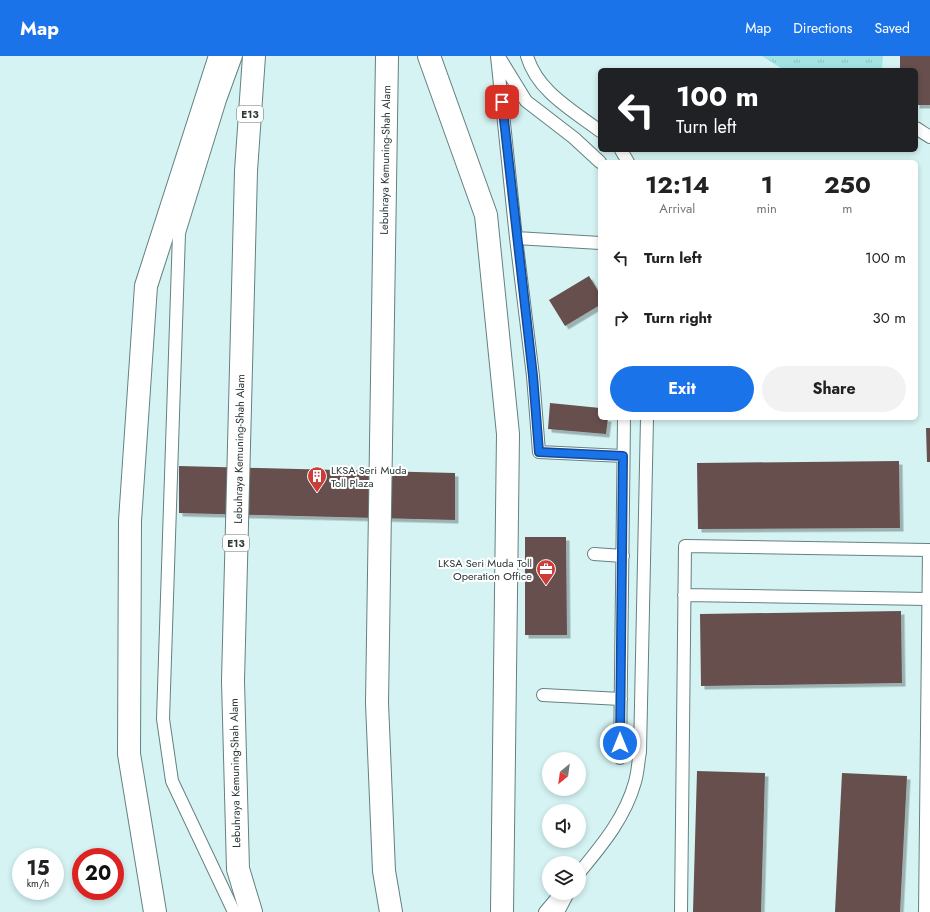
<!DOCTYPE html>
<html lang="en">
<head>
<meta charset="utf-8">
<style>
  :root { --surface:#fff; --page:#f2f2f2; --text:#222; --muted:#767676; --accent:#1a73e8 }
  body { margin:0; font-family:Jost,sans-serif; background:var(--page); color:var(--text); height:100vh; display:flex; flex-direction:column; font-size:15px; white-space:nowrap }
  * { box-sizing:border-box; margin:0 }
  p { font-size:13px; color:var(--muted) }
  .icon { flex:none; width:22px; height:22px; fill:none; stroke:currentColor; stroke-width:2; stroke-linecap:round; stroke-linejoin:round }
  .map { position:relative; flex:1; overflow:hidden }
  .side { position:absolute; left:598px; top:104px; width:320px; height:260px; display:flex; flex-direction:column; background:var(--surface); border-radius:6px; box-shadow:0 2px 6px #0003 }
  .side>* { flex:none }
  .hud { position:absolute; left:598px; top:12px; width:320px; height:84px; border-radius:6px; box-shadow:0 2px 6px #0003; background:#202124; color:#fff; overflow:hidden }
  .needle { width:26px; rotate:209deg }
  .buttons { position:absolute; left:542px; top:696px; display:grid; gap:8px }
  .buttons a { display:grid; place-items:center; width:44px; height:44px; border-radius:50%; background:var(--surface); box-shadow:0 2px 6px #0003; font-size:20px }
  .speed { position:absolute; left:12px; top:792px; display:flex; gap:8px; font-size:20px; font-weight:700; text-align:center }
  .speed>* { display:grid; place-content:center; width:52px; height:52px; border-radius:50%; background:var(--surface); box-shadow:0 2px 6px #0003; line-height:1 }
  .speed small { font-size:10px; font-weight:400 }
  .speed .limit { border:6px solid #d22; background:#fff; color:#111 }
  .pin { position:absolute; display:grid; place-items:center; width:34px; height:34px; color:#fff; margin:-17px; border-radius:8px; box-shadow:0 2px 6px #0006 }
  .me { position:absolute; width:44px; margin:-22px; rotate:0deg; stroke-linejoin:round; filter:drop-shadow(0 0 3px #0008) }
  .turn { display:flex; align-items:center; gap:14px; height:84px; padding:0 12px; font-size:18px }
  .turn .icon { width:52px; height:52px; stroke-width:2.5 }
  .turn b { display:block; font-size:28px; line-height:34px }
  .eta { display:flex; justify-content:space-evenly; align-items:center; height:68px; text-align:center }
  .eta b { font-size:24px; font-weight:700; line-height:28px }
  .primary-button { display:flex; gap:8px; margin-top:auto; padding:8px 12px }
  .primary-button a { flex:1; height:46px; border-radius:24px; background:var(--accent); color:#fff; font-size:16px; font-weight:700; line-height:46px; text-align:center }
  .primary-button a+a { background:var(--page); color:var(--text) }
  ul { padding:0; list-style:none }
  li { display:flex; align-items:center; gap:12px; height:60px; padding:0 12px }
  li div { flex:1 }
  li b { display:block; font-size:15px }
  li em { font-style:normal }
  header { display:flex; align-items:center; gap:24px; box-sizing:border-box; height:56px; padding:0 20px; background:var(--accent); color:#fff }
  header strong { font-size:19px }
  nav { display:flex; gap:22px; margin-inline-start:auto; font-size:14px }
  .map>svg:first-child { display:block }
</style>
</head>
<body>
<header>
<strong>Map</strong>
<nav><a>Map</a><a>Directions</a><a>Saved</a></nav>
</header>
<div class="map">
<svg width="930" height="856" viewBox="0 0 930 856">
  <defs>
    <pattern id="grass-tufts" width="24" height="20" patternUnits="userSpaceOnUse"><rect width="24" height="20" fill="#a3e3e4"/><path d="M3 7l-1-3M5 7V3M7 7l1-3M15 17l-1-3M17 17v-4M19 17l1-3" fill="none" stroke="#8dc4c4"/></pattern>
    <filter id="shadow"><feDropShadow dx="3.5" dy="3.5" stdDeviation="0" flood-color="#0004"/></filter>
  </defs>
  <rect width="100%" height="100%" fill="#d5f3f3"/>
  <!-- grass -->
  <path fill="url(#grass-tufts)" d="M762,0H883L882,14H784Z"/>
  <!-- building -->
  <path fill="#66504d" filter="url(#shadow)" d="M900,0H930V49H916V14H900Z
    M589,220L600,238V249L565,270L549,244Z
    M550,347L600,352V362H608L606,378L548,373Z
    M926,372H930V406H927Z
    M899,405L900,472L698,473L697,407Z
    M179,410L455,417V464L179,457Z
    M525,481H566L567,579H525Z
    M901,555L902,627L701,630L700,558Z
    M697,715L765,717L761,856H693Z
    M842,717L907,720L900,856H835Z"/>
  <g fill="none" stroke-linecap="round" stroke-linejoin="round">
    <defs>
      <path id="lane" d="M497,0L516,182L533,320L539,396L623,400
        M527,0C537,35 572,54 600,75
        M499,1L526,45L574,82L600,106
        M916,72L930,81
        M621,94L628,106
        M516,182L600,187
        M594,498L623,500
        M684,539L928,543
        M543,639L621,643
        M620,702L624,362
        M579,817C602,789 625,762 635,726C638,716 638,706 640,696L647,362
        M234,856L172,725L163,663L179,177L220,44L236,0
        M545,856L561,837
        M558,856L568,837
        M681,856L685,490L929,494
        M925,856L929,494H930"/>
      <path id="highway" d="M387,0L377,647L384,815L391,856
        M429,0L486,159L508,378L502,856
        M155,856L129,698L130,465L146,230L220,0
        M251,856L238,813L233,625L246,115L254,0"/>
    </defs>
    <!-- lane casing -->
    <use href="#lane" stroke="#658080" stroke-width="14"/>
    <!-- highway casing -->
    <use href="#highway" stroke="#658080" stroke-width="24"/>
    <!-- lane -->
    <use href="#lane" stroke="#fff" stroke-width="12"/>
    <!-- highway -->
    <use href="#highway" stroke="#fff" stroke-width="22"/>
  </g>
  <g fill="none" stroke-linecap="round" stroke-linejoin="round">
    <defs>
      <path id="route" d="M502,46L533,320L539,396L623,400L620,687"/>
    </defs>
    <!-- route casing -->
    <use href="#route" stroke="#114b97" stroke-width="10"/>
    <!-- route -->
    <use href="#route" stroke="#1a73e8" stroke-width="7"/>
  </g>
  <!-- icons -->
  <defs>
    <symbol id="building-pin" viewBox="-11 -11 22 30"><path d="M0 17L-7.5 6A9.5 9.5 0 1 1 7.5 6Z" fill="#cb3d38" stroke="#fff"/><path d="M-4-6H4V6H1V3H-1V6H-4ZM-2.5-4.3h1.7v1.8h-1.7ZM.8-4.3h1.7v1.8H.8ZM-2.5-1h1.7V.8h-1.7ZM.8-1h1.7V.8H.8Z" fill="#fff"/></symbol>
    <symbol id="office-pin" viewBox="-11 -11 22 30"><path d="M0 17L-7.5 6A9.5 9.5 0 1 1 7.5 6Z" fill="#cb3d38" stroke="#fff"/><path d="M-6-3h4V-5.5h4V-3h4V5H-6ZM-1-4.5V-3h2v-1.5ZM-6 0V1H6V0Z" fill="#fff"/></symbol>
  </defs>
  <g fill-rule="evenodd">
    <use href="#building-pin" x="306" y="409" width="22" height="30"/>
    <use href="#office-pin" x="535" y="502" width="22" height="30"/>
  </g>
  <g text-anchor="middle" dominant-baseline="central" stroke-width="4" stroke-linejoin="round" paint-order="stroke">
    <!-- shield labels -->
    <g fill="#fff" stroke="#6c7474" stroke-width="1">
      <rect x="237" y="50" width="26" height="16" rx="3"/>
      <rect x="223" y="479" width="26" height="16" rx="3"/>
    </g>
    <g font-size="10" font-weight="bold" fill="#2d3839">
      <text x="250" y="58">E13</text>
      <text x="236" y="487">E13</text>
    </g>
    <!-- street labels -->
    <g font-size="11" fill="#2d3839" stroke="#fff">
      <text transform="translate(385 104) rotate(-89)">Lebuhraya Kemuning-Shah Alam</text>
      <text transform="translate(239 393) rotate(-89)">Lebuhraya Kemuning-Shah Alam</text>
      <text transform="translate(235 717) rotate(-91)">Lebuhraya Kemuning-Shah Alam</text>
    </g>
    <!-- poi labels -->
    <g font-size="11" fill="#2d3839" stroke="#fff" text-anchor="start">
      <text x="331" y="414">LKSA Seri Muda<tspan x="331" dy="13">Toll Plaza</tspan></text>
      <text x="532" y="507" text-anchor="end">LKSA Seri Muda Toll<tspan x="532" dy="13">Operation Office</tspan></text>
    </g>
  </g>
</svg>
<div class="buttons">
<a><svg class="needle" viewBox="-14 -14 28 28"><path d="M0-13l5 13h-10z" fill="#e53935"/><path d="M0 13l5-13h-10z" fill="#767676"/></svg></a>
<a><svg class="icon" aria-label="sound" viewBox="0 0 24 24"><path d="M4 9h4l5-4v14l-5-4H4zM17 9q2 3 0 6"/></svg></a>
<a><svg class="icon" aria-label="layers" viewBox="0 0 24 24"><path d="M12 4l9 5-9 5-9-5zM3 14l9 5 9-5"/></svg></a>
</div>
<div class="speed"><div>15<small>km/h</small></div><div class="limit">20</div></div>
<div class="pin" style="left:502px;top:46px;background:#d93025"><svg class="icon" aria-label="arrive" viewBox="0 0 24 24"><path d="M6 21V4h12l-3 4 3 4H6"/></svg></div>
<svg class="me" style="left:620px;top:687px" viewBox="-20 -20 40 40"><circle r="17" fill="#1a73e8" stroke="#fff" stroke-width="3"/><path d="M0-11L8 9 0 5-8 9z" fill="#fff"/></svg>
<div class="hud">
<div class="turn"><svg class="icon" aria-label="left" viewBox="0 0 24 24"><path d="M17 20v-9H6M10 6l-5 5 5 5"/></svg><div><b>100 m</b>Turn left</div></div>
</div>
<section class="side">
<div class="eta">
<div><b>12:14</b><p>Arrival</p></div>
<div><b>1</b><p>min</p></div>
<div><b>250</b><p>m</p></div>
</div>
<ul>
<li><svg class="icon" aria-label="left" viewBox="0 0 24 24"><path d="M17 20v-9H6M10 6l-5 5 5 5"/></svg><div><b>Turn left</b></div><em>100 m</em></li>
<li><svg class="icon" aria-label="right" viewBox="0 0 24 24"><path d="M7 20v-9h11M14 6l5 5-5 5"/></svg><div><b>Turn right</b></div><em>30 m</em></li>
</ul>
<div class="primary-button"><a>Exit</a><a>Share</a></div>
</section>
</div>
</body>
</html>
